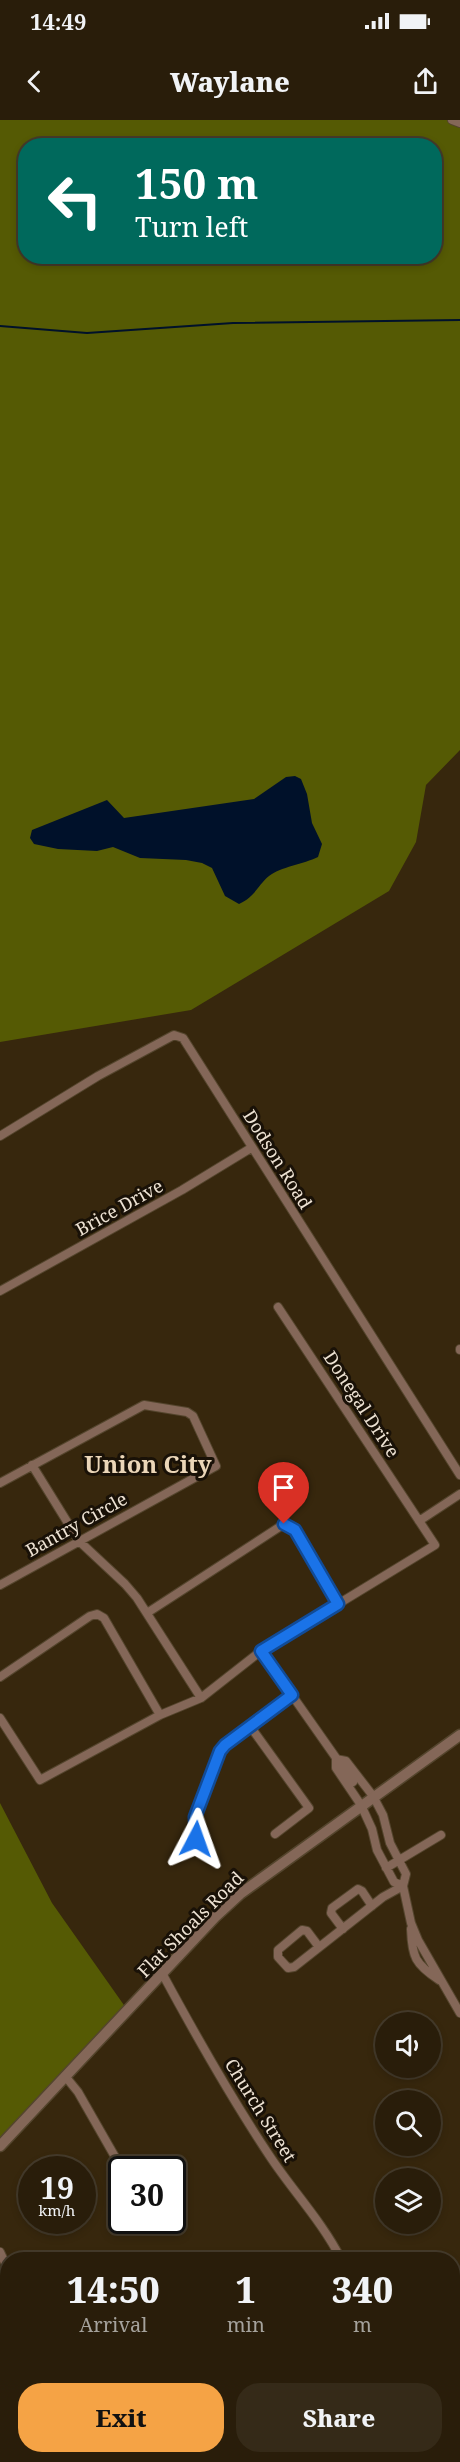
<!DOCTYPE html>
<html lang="en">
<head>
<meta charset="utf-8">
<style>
  :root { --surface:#291d0a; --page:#352a18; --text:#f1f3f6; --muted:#a5a29c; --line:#453b2b; --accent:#f5a345 }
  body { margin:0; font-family:"Noto Serif",serif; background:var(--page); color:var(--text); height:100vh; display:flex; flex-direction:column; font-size:22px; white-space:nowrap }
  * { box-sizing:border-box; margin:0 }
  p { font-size:20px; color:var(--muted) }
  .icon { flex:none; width:33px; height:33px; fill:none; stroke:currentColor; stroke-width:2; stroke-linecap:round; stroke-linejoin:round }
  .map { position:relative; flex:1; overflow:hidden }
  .sheet { position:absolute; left:0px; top:2132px; width:460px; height:212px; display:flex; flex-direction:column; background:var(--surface); border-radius:24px 24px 0 0; box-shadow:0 3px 9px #0003,0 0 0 2px var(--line) }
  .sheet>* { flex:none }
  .banner { position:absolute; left:18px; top:18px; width:424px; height:126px; border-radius:24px; box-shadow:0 3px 9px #0003,0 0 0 2px var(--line); background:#00695c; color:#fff; overflow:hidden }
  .controls { position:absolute; left:375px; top:1892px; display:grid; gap:12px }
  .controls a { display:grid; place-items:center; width:66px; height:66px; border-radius:50%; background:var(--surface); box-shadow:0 3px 9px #0003,0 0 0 2px var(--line); font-size:30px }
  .speed { position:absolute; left:18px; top:2036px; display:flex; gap:12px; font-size:30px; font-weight:700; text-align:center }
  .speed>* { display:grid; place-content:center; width:78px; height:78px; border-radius:50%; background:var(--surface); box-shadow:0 3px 9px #0003,0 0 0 2px var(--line); line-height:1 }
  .speed small { font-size:15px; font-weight:400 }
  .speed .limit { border:3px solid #111; border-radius:9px; background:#fff; color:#111 }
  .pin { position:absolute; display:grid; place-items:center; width:51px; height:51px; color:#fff; margin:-62px -26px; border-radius:50% 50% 50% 0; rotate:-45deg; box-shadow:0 0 6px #0007 }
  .pin .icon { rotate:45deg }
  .me { position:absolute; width:66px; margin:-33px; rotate:4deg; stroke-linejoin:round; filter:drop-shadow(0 0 4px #0008) }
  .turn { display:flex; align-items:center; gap:21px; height:126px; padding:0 18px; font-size:27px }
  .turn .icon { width:78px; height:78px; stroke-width:2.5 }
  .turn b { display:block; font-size:42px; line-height:51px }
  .eta { display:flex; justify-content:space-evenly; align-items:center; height:102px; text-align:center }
  .eta b { font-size:36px; font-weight:800; line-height:42px }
  .button { display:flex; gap:12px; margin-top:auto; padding:12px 18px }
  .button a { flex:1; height:69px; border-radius:24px; background:var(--accent); color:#111; font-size:24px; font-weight:800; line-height:69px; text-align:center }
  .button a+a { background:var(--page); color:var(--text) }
  .status { display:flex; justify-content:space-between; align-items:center; height:42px; padding:0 30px; background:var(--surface); direction:ltr }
  .status svg { height:16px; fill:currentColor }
  header { display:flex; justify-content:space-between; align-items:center; height:78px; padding:0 18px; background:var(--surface); font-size:27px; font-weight:800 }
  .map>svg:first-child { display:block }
</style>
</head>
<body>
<div class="status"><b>14:49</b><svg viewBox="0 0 49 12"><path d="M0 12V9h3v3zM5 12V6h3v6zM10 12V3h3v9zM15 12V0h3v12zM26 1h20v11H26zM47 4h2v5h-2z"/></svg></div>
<header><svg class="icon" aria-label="back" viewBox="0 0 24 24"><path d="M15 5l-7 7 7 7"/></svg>Waylane<svg class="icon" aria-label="share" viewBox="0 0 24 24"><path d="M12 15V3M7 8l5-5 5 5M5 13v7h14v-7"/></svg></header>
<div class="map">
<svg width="460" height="2342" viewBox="0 0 460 2342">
  <rect width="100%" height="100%" fill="#37270d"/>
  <!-- forest -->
  <path fill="#555a04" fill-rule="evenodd" d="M0,0H460V630L426,665L416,722L389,771L191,890L0,922ZM26,26H435V136H26Z
    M0,1683L52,1783L126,1888L0,2027Z"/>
  <!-- water -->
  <path fill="#00112a" d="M295,656L301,659L307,674L312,703L322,724L318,737C304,744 280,747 269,756C257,766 255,777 239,784L225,776L212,748L202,743L186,740L140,738L113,727L97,731L58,729L34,724L30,718L32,710L107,680L124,698L254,679L286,657Z"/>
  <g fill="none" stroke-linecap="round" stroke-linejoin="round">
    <!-- stream -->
    <path stroke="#00112a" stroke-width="2" d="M0,206L87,213L233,203L460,200"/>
    <defs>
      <path id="minor" d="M452,0L460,3
        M0,1016L98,956L174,915L183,918L460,1355
        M0,1171L182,1070L251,1028
        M460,1229V1230
        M32,1345L79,1421L125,1464L137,1478L201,1578
        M0,1363L144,1285L187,1292L193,1296L216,1346L0,1465
        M419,1401L460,1374
        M147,1493L284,1404L295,1409L338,1484
        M261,1531L353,1662
        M0,1557L90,1496L97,1494L104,1498L160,1595
        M0,1598L40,1660L160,1595L201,1578L261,1531L435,1425L278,1187
        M250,1606L309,1688L275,1714
        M336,1639L346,1641L373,1676L383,1695L390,1723L406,1754L403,1766L394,1762L377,1730L372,1709L361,1685L336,1648Z
        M196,1719L195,1697L220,1631L224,1625L292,1575
        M386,1748L441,1715
        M343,1809L331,1793L332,1788L358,1769L362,1771L372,1786
        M411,1809C412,1837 415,1844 439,1860
        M319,1827L307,1811L302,1810L278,1830V1837L288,1848L294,1847L383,1777L403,1766L411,1803L418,1820L460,1893
        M162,1853C196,1916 231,1978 271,2038C293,2071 323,2103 341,2139
        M65,1956L78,1972L122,2049
        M0,2132L8,2149
        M431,2336L434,2342"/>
      <path id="tertiary" d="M0,2026L215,1797L240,1774L460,1615"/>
    </defs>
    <!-- minor casing -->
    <use href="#minor" stroke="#54452d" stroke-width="10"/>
    <!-- tertiary casing -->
    <use href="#tertiary" stroke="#54452d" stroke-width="13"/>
    <!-- minor -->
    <use href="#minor" stroke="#846758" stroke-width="8"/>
    <!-- tertiary -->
    <use href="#tertiary" stroke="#846758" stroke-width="10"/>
  </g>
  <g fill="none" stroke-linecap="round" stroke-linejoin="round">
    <defs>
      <path id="route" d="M196,1719L195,1697L220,1631L225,1625L292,1575L261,1531L338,1484L295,1410L284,1404"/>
    </defs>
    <!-- route casing -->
    <use href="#route" stroke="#114b97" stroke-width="15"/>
    <!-- route -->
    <use href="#route" stroke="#1a73e8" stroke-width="10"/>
  </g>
  <g text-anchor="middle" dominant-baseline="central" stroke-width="6" stroke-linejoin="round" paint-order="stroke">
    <!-- street labels -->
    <g font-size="18" fill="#ede2d3" stroke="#191107">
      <text transform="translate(278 1039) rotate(58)">Dodson Road</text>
      <text transform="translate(119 1087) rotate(-29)">Brice Drive</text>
      <text transform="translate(362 1284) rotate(57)">Donegal Drive</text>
      <text transform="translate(76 1404) rotate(-29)">Bantry Circle</text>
      <text transform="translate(190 1804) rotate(-45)">Flat Shoals Road</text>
      <text transform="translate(261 1990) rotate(58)">Church Street</text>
    </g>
    <!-- district labels -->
    <g font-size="24" font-weight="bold" fill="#ebd6b8" stroke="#191107">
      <text x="148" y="1343">Union City</text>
    </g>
  </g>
</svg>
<div class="controls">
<a><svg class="icon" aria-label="sound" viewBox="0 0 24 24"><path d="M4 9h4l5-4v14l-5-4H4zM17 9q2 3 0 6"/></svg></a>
<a><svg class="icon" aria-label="search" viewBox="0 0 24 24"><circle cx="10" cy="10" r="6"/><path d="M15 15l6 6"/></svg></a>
<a><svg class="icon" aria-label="layers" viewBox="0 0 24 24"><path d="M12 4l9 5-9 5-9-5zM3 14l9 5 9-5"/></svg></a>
</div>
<div class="speed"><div>19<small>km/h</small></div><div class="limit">30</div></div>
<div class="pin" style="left:284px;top:1404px;background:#d93025"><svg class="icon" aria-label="arrive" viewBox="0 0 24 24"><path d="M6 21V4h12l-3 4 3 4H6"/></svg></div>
<svg class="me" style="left:196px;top:1719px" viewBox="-20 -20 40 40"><path d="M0-17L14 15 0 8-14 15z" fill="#1a73e8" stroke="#fff" stroke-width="4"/></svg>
<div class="banner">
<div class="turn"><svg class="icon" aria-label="left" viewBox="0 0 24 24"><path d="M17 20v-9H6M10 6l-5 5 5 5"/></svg><div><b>150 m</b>Turn left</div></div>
</div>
<section class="sheet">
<div class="eta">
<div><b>14:50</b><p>Arrival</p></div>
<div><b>1</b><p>min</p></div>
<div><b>340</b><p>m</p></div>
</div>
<div class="button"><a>Exit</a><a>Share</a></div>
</section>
</div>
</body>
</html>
